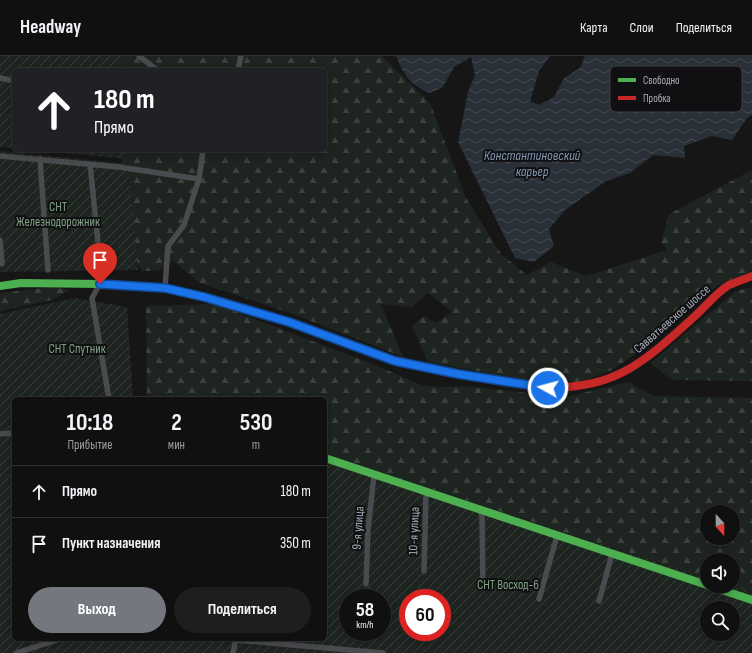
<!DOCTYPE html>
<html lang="ru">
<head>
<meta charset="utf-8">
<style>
  :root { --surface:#101010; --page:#1e1e1e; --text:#f1f3f6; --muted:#9c9d9f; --line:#303030; --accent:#74777e }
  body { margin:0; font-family:"Sofia Sans Condensed",sans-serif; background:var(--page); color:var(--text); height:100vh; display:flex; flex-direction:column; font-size:15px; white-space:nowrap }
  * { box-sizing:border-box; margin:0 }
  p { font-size:13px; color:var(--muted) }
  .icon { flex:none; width:22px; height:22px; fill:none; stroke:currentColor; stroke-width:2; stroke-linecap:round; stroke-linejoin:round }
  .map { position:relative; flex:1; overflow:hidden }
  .details { position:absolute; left:12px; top:341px; width:315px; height:244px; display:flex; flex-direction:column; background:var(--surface); border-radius:6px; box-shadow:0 2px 10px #0003,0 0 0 1px var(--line) }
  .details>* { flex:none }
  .guide { position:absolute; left:12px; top:12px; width:315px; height:84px; border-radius:6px; box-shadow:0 2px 10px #0003,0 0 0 1px var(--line); background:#202124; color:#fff; overflow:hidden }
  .needle { width:26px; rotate:159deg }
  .controls { position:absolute; left:700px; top:449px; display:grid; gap:8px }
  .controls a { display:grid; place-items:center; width:40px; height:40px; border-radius:50%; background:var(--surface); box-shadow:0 2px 10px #0003,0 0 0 1px var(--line); font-size:20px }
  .speed { position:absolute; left:339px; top:533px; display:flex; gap:8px; font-size:20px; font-weight:700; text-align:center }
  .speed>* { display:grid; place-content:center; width:52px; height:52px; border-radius:50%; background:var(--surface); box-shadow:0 2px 10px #0003,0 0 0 1px var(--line); line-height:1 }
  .speed small { font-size:10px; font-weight:400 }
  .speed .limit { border:6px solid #d22; background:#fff; color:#111 }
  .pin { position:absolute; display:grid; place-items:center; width:34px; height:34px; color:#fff; margin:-41px -17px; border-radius:50% 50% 50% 0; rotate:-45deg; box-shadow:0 0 4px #0007 }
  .pin .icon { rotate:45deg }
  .me { position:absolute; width:44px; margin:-22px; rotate:277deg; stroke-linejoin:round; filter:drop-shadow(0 0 3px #0008) }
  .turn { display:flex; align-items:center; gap:14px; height:84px; padding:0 16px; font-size:18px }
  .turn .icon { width:52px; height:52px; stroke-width:2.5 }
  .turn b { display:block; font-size:28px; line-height:34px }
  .eta { display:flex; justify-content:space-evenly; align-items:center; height:68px; text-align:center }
  .eta b { font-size:24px; font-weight:700; line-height:28px }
  .primary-button { display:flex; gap:8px; margin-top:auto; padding:8px 16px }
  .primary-button a { flex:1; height:46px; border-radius:24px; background:var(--accent); color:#fff; font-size:16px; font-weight:700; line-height:46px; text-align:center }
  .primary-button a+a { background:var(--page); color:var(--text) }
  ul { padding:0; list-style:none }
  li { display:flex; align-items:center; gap:12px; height:52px; padding:0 16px; border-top:1px solid var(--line) }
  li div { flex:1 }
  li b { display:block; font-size:15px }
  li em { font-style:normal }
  header { display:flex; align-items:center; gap:24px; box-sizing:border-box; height:56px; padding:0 20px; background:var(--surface); border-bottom:1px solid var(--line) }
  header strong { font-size:19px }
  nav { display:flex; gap:22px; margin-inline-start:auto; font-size:14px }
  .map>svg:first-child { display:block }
</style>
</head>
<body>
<header>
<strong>Headway</strong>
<nav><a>Карта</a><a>Слои</a><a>Поделиться</a></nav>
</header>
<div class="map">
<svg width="752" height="597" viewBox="0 0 752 597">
  <defs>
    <pattern id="forest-firs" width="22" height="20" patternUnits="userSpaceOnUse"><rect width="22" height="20" fill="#1e241f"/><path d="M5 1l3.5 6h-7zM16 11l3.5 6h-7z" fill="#3c413d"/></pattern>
    <pattern id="garden-furrows" width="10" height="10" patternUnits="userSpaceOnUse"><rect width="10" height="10" fill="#1e241f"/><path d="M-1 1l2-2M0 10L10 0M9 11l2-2" fill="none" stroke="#3c413d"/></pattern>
    <pattern id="water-waves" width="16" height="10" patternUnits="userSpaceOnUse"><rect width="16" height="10" fill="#293037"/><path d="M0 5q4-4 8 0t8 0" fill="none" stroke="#454b52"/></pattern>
  </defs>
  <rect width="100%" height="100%" fill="#161616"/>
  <!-- forest -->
  <path fill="url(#forest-firs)" fill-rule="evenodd" d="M116,0H382L430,47L466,142L501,198L527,219L551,206L586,220L667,194L661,187L669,158L752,114V215L717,230L683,257L647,290L612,314L580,326L521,323L428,306L412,270L424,260L436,267L452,256L428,237L412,251L381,248L403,301L293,258L200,227L173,205L157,215H142L126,184L121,94H325V14H117Z
    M51,231L70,234L52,244L0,255V237Z
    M752,231V325L672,324L650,307L736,235Z
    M215,248L373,308L424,330L446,331L466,330L554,340H569L629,326L653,340L752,342V536L732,530L733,504H707V522L325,399V343H147L146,250ZM707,456H733V482H707Z"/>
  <!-- garden -->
  <path fill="url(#garden-furrows)" fill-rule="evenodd" d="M0,0H120L121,14H14V92L0,91Z
    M35,94H127V103Z
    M0,95L128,108L138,214L0,216Z
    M75,242L127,251L133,343H14V583H325V399L707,522V530H732L752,536V597H0V258ZM348,542H382V576H348ZM408,542H442V576H408ZM707,552H733V578H707Z"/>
  <!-- water -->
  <path fill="url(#water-waves)" d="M396,0H550L539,15L530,45L539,49L554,41L564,22L580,12L585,0H752V59L747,62L732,84L712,80L684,90L685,102L653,99L630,117L606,125L565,154L549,173L554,190L534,206L515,202L458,86L468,36L475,19L471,1L455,10L442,32L429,37C408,27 405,20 396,0Z"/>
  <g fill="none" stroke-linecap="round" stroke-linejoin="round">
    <!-- street -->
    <path stroke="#4a4b4e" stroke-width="5.5" d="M139,0L157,14
      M238,14L241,0
      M0,22L9,24
      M0,100L119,111L199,123
      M40,103L48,214
      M90,108L99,196
      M0,184L2,208
      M100,228L92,242L109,343
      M165,232L168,190L184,169L199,123L203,94
      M0,378L14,377
      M480,454L482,460L483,530
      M424,515L426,436
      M366,528L368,474L374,419
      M539,543L557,480
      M599,545L612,498
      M236,584L383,597
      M16,597L60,583
      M233,597L236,583"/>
    <!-- fast -->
    <path stroke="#4caf50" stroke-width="8" d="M0,230L21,227L100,228L165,232L204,241L289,266L395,305L457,318L543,331
      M325,402L752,544"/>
    <!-- jam -->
    <path stroke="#c62828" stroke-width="8" d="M543,331C615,335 645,305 695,260C706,250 717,236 729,229C737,226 745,223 752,220"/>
  </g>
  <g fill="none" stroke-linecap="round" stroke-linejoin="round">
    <defs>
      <path id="route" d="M100,228L165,232L204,241L289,266L395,305L458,318L548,332"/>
    </defs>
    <!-- route casing -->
    <use href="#route" stroke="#114b97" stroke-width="10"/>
    <!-- route -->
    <use href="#route" stroke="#1a73e8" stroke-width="7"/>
  </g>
  <g text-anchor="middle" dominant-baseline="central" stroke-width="4" stroke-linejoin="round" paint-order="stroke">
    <!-- park labels -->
    <g font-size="13" fill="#7ea182" stroke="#101012">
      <text x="58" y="151">СНТ<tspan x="58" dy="15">Железнодорожник</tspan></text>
      <text x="77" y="293">СНТ Спутник</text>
      <text x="508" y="529">СНТ Восход-6</text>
    </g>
    <!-- street labels -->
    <g font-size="13" fill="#a7abb6" stroke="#101012">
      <text transform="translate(672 263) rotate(-41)">Савватьевское шоссе</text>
      <text transform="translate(358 472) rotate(-86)">9-я улица</text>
      <text transform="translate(414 475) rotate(-88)">10-я улица</text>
    </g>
    <!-- water labels -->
    <g font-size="14" font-style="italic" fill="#7f97b1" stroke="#101012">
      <text x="532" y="99">Константиновский<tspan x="532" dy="16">карьер</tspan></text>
    </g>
  </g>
  <!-- legend -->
  <rect x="610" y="10" width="132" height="46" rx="6" fill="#101012" stroke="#3d3e43" stroke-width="1"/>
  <rect x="618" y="22" width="18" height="4" fill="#4caf50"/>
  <rect x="618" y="40" width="18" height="4" fill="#c62828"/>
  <g font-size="11" fill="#a7abb6">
    <text x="643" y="28">Свободно</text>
    <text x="643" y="46">Пробка</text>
  </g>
</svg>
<div class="controls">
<a><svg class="needle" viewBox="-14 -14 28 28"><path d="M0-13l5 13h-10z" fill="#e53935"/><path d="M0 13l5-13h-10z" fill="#9c9d9f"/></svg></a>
<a><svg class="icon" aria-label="sound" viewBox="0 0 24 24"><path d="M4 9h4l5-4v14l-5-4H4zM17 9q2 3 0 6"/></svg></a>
<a><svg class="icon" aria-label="search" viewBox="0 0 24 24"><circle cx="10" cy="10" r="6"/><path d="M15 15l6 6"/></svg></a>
</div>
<div class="speed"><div>58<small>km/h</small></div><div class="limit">60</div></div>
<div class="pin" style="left:100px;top:228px;background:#d93025"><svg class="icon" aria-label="arrive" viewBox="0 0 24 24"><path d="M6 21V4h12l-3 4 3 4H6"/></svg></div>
<svg class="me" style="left:548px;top:332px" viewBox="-20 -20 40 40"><circle r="17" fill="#1a73e8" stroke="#fff" stroke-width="3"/><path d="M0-11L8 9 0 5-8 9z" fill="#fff"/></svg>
<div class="guide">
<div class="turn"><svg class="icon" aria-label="ahead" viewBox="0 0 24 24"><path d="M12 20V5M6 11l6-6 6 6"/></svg><div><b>180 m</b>Прямо</div></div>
</div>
<section class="details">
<div class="eta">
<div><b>10:18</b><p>Прибытие</p></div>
<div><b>2</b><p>мин</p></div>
<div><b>530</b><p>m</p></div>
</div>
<ul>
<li><svg class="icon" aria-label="ahead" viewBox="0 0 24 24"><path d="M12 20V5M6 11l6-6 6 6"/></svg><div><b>Прямо</b></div><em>180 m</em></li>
<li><svg class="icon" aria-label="arrive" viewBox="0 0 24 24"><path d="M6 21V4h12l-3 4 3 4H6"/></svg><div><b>Пункт назначения</b></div><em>350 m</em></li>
</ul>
<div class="primary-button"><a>Выход</a><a>Поделиться</a></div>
</section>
</div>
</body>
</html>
